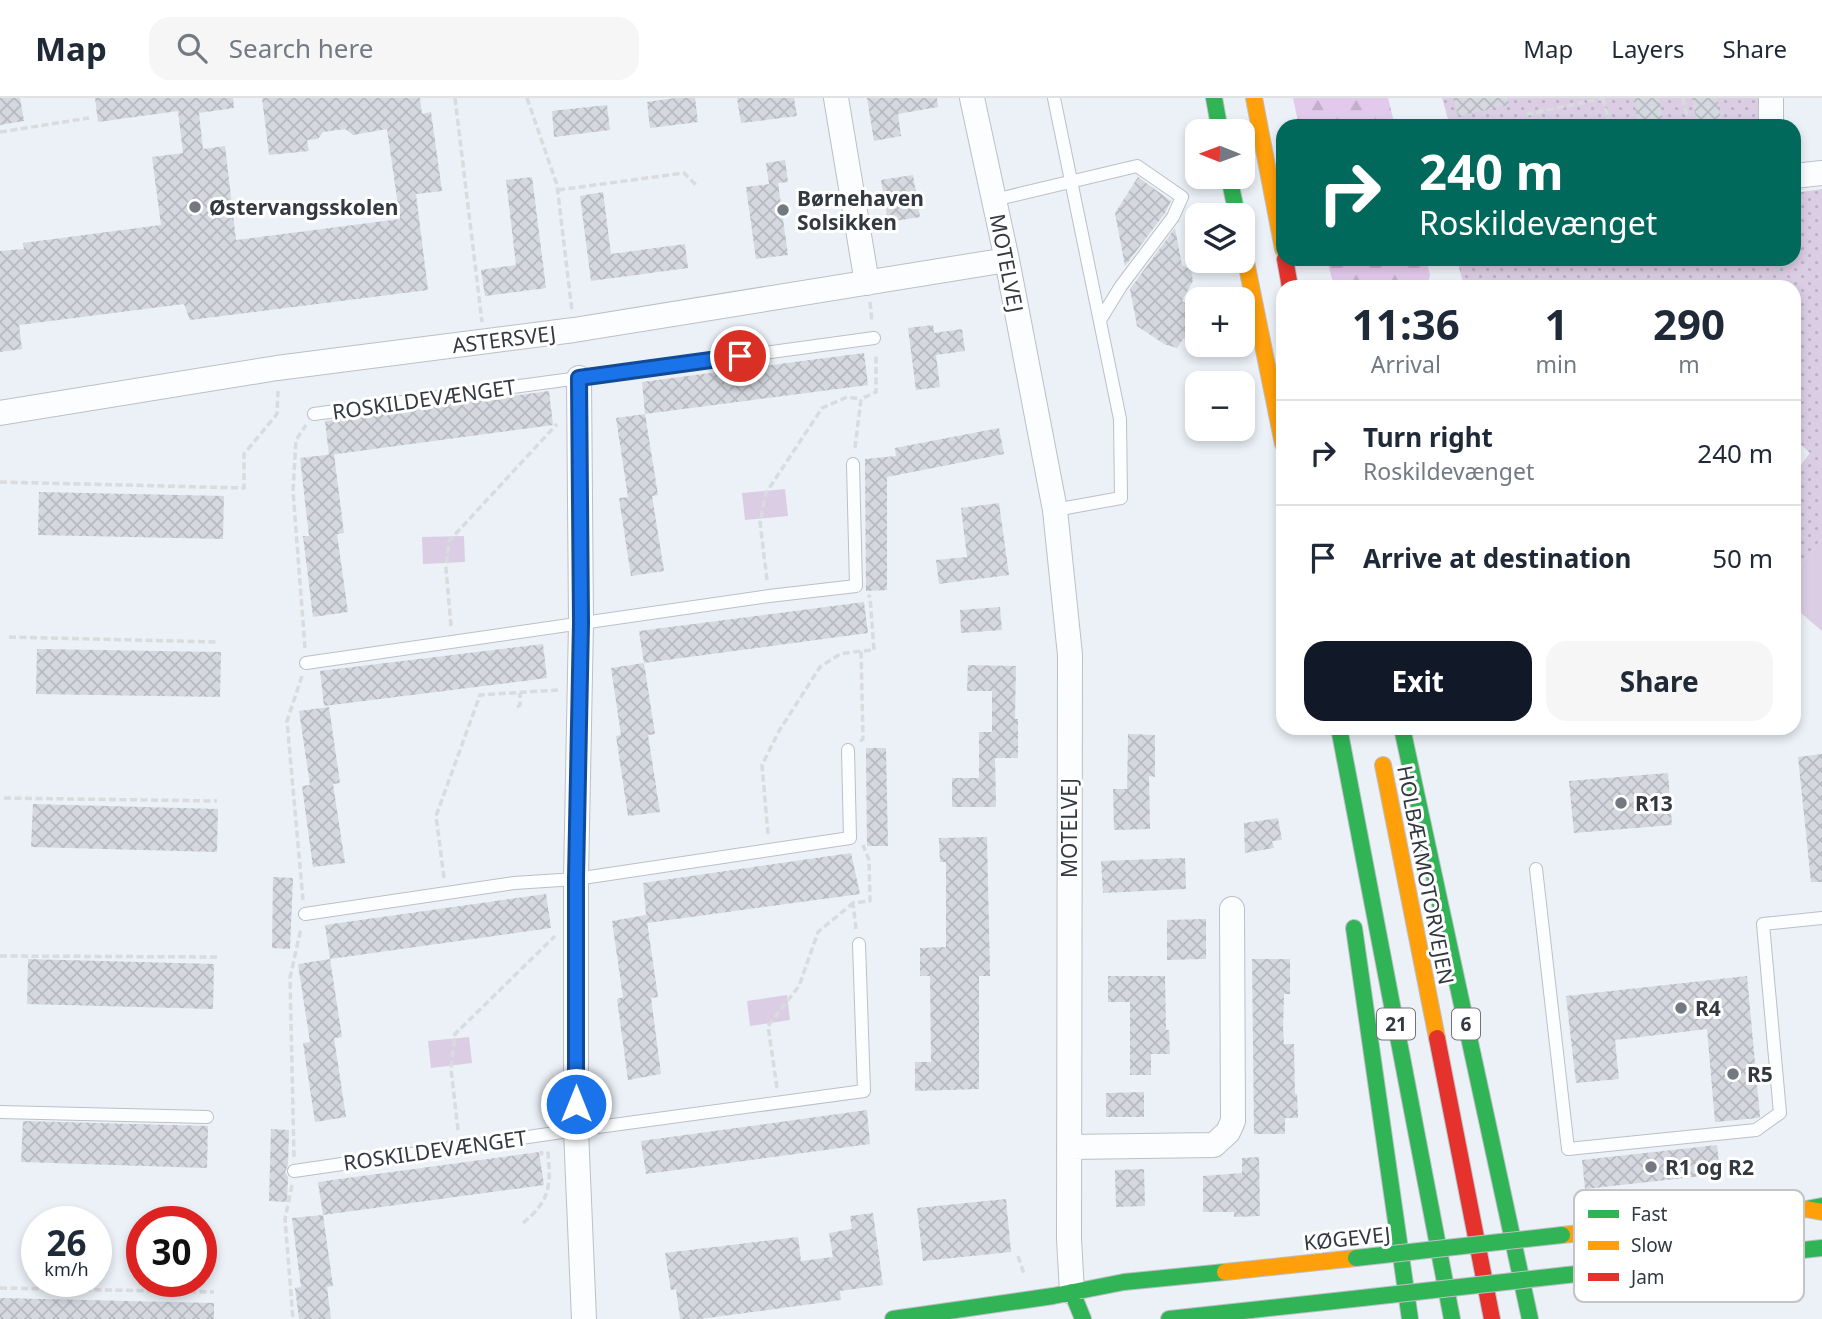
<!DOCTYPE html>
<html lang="en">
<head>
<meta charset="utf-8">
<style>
  :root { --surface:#fff; --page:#f6f6f7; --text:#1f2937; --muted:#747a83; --line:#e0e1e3; --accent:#111827 }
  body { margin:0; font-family:"Noto Sans",sans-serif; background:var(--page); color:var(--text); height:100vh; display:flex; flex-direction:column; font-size:26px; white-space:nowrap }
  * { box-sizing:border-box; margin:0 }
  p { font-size:23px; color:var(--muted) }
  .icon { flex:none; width:38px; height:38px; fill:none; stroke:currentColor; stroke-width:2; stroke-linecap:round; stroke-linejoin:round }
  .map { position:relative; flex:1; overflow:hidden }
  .sheet { position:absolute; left:1276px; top:182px; width:525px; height:455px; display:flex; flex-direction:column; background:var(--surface); border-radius:21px; box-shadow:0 4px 10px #0003 }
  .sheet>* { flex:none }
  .hud { position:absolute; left:1276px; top:21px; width:525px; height:147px; border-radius:21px; box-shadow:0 4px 10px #0003; background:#00695c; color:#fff; overflow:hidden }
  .needle { width:46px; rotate:271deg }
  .tools { position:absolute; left:1185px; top:21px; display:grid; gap:14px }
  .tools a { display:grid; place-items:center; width:70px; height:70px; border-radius:14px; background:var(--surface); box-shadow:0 4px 10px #0003; font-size:35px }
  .speed { position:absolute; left:21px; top:1108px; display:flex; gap:14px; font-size:35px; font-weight:700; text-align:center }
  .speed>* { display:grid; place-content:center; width:91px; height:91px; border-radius:50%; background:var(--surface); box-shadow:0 4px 10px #0003; line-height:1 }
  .speed small { font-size:18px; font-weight:400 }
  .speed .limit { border:10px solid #d22; background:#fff; color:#111 }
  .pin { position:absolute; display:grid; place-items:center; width:60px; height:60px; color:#fff; margin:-30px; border:4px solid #fff; border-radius:50%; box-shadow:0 2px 7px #0007 }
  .me { position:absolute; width:77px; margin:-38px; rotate:0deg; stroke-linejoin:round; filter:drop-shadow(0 0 5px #0008) }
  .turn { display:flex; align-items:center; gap:24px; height:147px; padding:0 28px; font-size:32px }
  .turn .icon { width:91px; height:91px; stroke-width:2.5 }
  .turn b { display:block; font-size:49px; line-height:60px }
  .eta { display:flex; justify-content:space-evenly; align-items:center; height:119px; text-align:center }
  .eta b { font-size:42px; font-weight:700; line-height:49px }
  .cta { display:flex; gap:14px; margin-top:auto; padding:14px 28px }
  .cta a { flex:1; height:80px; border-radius:21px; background:var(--accent); color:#fff; font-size:28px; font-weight:700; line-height:80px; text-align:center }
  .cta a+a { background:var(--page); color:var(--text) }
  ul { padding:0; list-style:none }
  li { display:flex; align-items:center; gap:21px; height:105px; padding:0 28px; border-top:2px solid var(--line) }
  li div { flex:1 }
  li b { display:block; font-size:26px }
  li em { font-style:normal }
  header { display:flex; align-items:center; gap:42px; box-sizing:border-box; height:98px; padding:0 35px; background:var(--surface); border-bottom:2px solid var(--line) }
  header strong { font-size:33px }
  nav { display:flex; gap:38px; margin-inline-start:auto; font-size:24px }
  .search { width:490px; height:63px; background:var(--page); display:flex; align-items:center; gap:18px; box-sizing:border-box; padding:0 24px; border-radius:21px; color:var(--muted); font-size:26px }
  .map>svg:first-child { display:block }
</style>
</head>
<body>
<header>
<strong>Map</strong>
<div class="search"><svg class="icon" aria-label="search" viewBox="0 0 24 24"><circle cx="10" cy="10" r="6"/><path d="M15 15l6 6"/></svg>Search here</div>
<nav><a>Map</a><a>Layers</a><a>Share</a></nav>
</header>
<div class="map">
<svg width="1822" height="1221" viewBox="0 0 1822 1221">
  <defs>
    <pattern id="grass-dots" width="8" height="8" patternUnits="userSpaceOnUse" patternTransform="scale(1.75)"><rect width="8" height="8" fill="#dbcde3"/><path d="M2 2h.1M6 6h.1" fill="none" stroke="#bcb1c4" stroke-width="1.8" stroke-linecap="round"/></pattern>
    <pattern id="forest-firs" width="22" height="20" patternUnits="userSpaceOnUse" patternTransform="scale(1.75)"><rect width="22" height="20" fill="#e3caed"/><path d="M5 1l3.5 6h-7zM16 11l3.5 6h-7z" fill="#c3aecc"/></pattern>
    <pattern id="building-cross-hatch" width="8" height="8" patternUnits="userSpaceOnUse" patternTransform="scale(1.75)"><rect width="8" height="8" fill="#d6d8e0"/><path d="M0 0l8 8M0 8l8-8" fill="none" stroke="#b8bac1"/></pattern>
  </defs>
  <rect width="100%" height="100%" fill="#ebf1f7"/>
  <!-- grass -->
  <path fill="url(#grass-dots)" d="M1442,0H1765L1766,28H1450Z
    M1822,91V440L1794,476V376L1810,355L1794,340V189H1623L1620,187L1616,189H1464L1457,161H1794V95Z"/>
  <!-- forest -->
  <path fill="url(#forest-firs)" d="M1293,0H1388L1395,28H1299Z
    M1327,161H1426L1430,177L1427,189H1334Z"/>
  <!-- park -->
  <path fill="#dbcde3" d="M785,391L788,418L745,422L742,395Z
    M464,438L465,464L423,466L422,439Z
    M1822,440V533L1794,509V476Z
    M787,897L790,922L750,928L747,903Z
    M469,939L472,965L431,970L428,943Z"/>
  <!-- building -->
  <path fill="url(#building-cross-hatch)" d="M0,0H20L24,23L0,27Z
    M95,0H233L234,10L199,15L203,51L225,48L236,142L400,121L387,31L353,37L345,31L323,34L318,41L307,42L309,53L269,57L262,0H420L422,16L431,14L442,93L416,96L428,192L190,222L184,206L19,227L22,251L0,254V153L24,151L23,145L161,127L152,59L183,55L178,13L98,24Z
    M675,0H695L698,24L650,30L647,4Z
    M737,0H794L797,18L741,25Z
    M867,0H937L938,9L898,16L901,38L874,43Z
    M1453,0H1508L1509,7L1458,18Z
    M1633,0H1659L1664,28H1639Z
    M1692,0H1717L1721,20L1697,25Z
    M607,7L610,32L554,39L552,13Z
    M785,62L788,84L778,85L788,157L756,161L746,89L769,86L766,65Z
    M913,77L920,119L888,124L881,82Z
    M532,79L546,190L485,198L481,172L516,167L506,82Z
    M1138,79L1171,103L1165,115L1125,168L1115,115Z
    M603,94L611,156L685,146L688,170L591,183L580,98Z
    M1175,130L1182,167L1191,172L1193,183L1182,203L1188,207L1193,238L1183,241L1177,250L1164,246L1137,228L1130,191Z
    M933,227L934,235L962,231L965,253L936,257L940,289L916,292L908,230Z
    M864,255L868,287L645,316L642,284Z
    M549,293L553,327L329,357L325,323Z
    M645,316L658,397L652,398L664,473L631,478L619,400L628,399L616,320Z
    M999,330L1004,356L887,379V492L866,493L865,361L896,358L895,350Z
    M334,356L344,435L337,436L348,514L313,519L303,438H309L300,360Z
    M39,394L224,398L223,441L38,437Z
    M999,405L1009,477L939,486L936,462L967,459L961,410Z
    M864,504L868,535L644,565L639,533Z
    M1000,509L1002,532L961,535L960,512Z
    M543,546L547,580L324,608L320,573Z
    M37,551L221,554L220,599L36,596Z
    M644,565L655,636L648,637L660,714L628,718L616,638L621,637L611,570Z
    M968,567L1016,568L1015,621H1018V660H995L996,709H952V680H979V634H992V593H967Z
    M329,609L340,685L333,686L345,765L313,769L302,688L310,687L299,613Z
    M1128,636L1155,637V679L1149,678L1150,731L1114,732L1113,691H1127Z
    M866,650H886L888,748H867Z
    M1822,656V784H1811L1798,659Z
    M1668,675L1672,727L1574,735L1569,683Z
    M33,706L218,711L217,754L31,749Z
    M1278,720L1282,742L1272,743L1274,750L1245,755L1244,725Z
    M987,739L990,878H979V991L915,993V964H931L930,878H920V850L946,849V764H940L939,740Z
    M851,755L860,796L647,825L643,785Z
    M1185,760L1186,791L1103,795L1101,763Z
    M273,779L293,780L290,851L272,850Z
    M546,796L551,830L330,861L325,827Z
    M646,817L658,899L651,900L661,976L628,982L617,901L623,899L612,823Z
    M1206,821V861L1167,862V822Z
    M28,861L214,866L213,911L27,906Z
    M330,861L342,939L334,940L346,1019L315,1024L303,945L310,944L298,866Z
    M1252,861H1290V896H1284L1283,931L1284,946H1294L1295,996H1297L1298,1020H1285V1036H1254Z
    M1108,878H1165L1166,932H1169L1170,956H1151V977H1130V904H1108Z
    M1747,878L1760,1019L1758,1020L1715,1024L1707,931L1615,942L1619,981L1576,985L1566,898Z
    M1144,994V1019H1106V995Z
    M867,1012L870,1046L646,1076L641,1043Z
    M23,1023L208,1028L207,1070L21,1064Z
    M271,1031L289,1032L288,1067L285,1074L288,1079L287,1104L269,1103Z
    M1717,1047L1720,1076L1585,1091L1582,1062Z
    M539,1054L544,1087L323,1117L318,1084Z
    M1259,1059L1260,1118L1234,1119V1114H1203V1078L1242,1075V1060Z
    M1144,1071L1145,1108L1116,1109L1115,1072Z
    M1006,1101L1011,1154L923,1163L917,1110Z
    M873,1115L883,1187L840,1193L841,1202L700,1221H680L676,1191L671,1192L665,1155L798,1139L801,1163L833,1159L829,1135L852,1131L850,1118Z
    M323,1117L333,1188L327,1189L331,1221H299L295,1190L301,1189L292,1120Z
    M0,1200L214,1205V1221H0Z"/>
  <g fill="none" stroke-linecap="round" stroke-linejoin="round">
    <defs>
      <path id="lane" d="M1054,0L1120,321L1121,400L1055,412
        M994,102L1137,68L1182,99L1173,119L1121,188L1100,222
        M314,316L874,240
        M306,565L769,498L856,488L853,366
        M1536,771L1568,1051L1756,1032L1780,1015L1763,826L1822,820
        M305,816L514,785L576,781L850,740L848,652
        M0,1014L207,1019
        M294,1073L576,1032L864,993L859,846"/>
      <path id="street" d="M836,0L867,185
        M972,0L1007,162L1055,412L1070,557L1069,1141L1072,1194
        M1771,0V28
        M1794,78L1822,75
        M579,280L581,525L576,781V1032L584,1221
        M0,315L277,270L574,232L1007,162
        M1069,1049L1214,1047L1228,1034L1233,1023L1232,811"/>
      <path id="fast" d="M1214,0L1220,33
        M1229,79L1237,117
        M1339,630L1452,1221
        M1402,630L1530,1221
        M1354,830L1410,1221
        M1806,1111L1822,1108
        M1567,1177L1822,1150
        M1072,1194L1083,1221
        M893,1221L1053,1198L1124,1184L1225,1174
        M1169,1221L1362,1200"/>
      <path id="slow" d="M1254,0L1283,151
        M1242,144L1283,346
        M1383,667L1437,940
        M1562,1137L1806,1111L1822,1114
        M1225,1174L1356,1160"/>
      <path id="jam" d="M1285,161L1290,189
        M1437,940L1492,1221"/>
    </defs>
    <!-- lane casing -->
    <use href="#lane" stroke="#bbc0c7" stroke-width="14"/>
    <!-- street casing -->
    <use href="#street" stroke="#bbc0c7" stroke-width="26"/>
    <!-- fast casing -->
    <use href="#fast" stroke="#bbc0c7" stroke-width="18"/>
    <!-- slow casing -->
    <use href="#slow" stroke="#bbc0c7" stroke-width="18"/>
    <!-- jam casing -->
    <use href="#jam" stroke="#bbc0c7" stroke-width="18"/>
    <!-- path -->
    <path stroke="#d9dbde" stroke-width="3.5" stroke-dasharray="7 3.5" stroke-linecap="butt" d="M455,0L482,224
      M527,0L557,87L572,213
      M1603,0L1610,28
      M1683,0L1689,28
      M1530,28L1528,16L1604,0
      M0,34L89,20
      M558,92L684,75L698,89
      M870,204L872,224
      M855,350L861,301L876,294V256
      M0,384L244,390V356L277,316L278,293
      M767,482L760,424L766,395L822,310L847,299L861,301
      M451,528L446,471L449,443L557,326
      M9,539L216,544
      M305,550L293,393L296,342L306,327
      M302,578L287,623L303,802
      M517,609L520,607V595
      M860,643L863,641L861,553L874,552L870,499L868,497
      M4,700L217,703
      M768,736L762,667L779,633L820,569L840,556L861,553
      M444,780L436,718L480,597L558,592
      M856,831L853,805L870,803L869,762L863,747
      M0,858L218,859
      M777,990L768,928L799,888L818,834L853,805
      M458,1032L451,971L455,936L555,838
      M294,1059L290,880L301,830
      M292,1087L285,1121L293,1221
      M523,1125C550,1103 551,1088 548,1055L542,1056L541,1053
      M1018,1158L1024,1176
      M0,1190L214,1194"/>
    <!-- lane -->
    <use href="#lane" stroke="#fcfdfe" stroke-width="12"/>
    <!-- street -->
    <use href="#street" stroke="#fcfdfe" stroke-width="24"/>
    <!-- fast -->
    <use href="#fast" stroke="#30b455" stroke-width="16"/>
    <!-- slow -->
    <use href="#slow" stroke="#ff9f0a" stroke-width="16"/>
    <!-- jam -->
    <use href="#jam" stroke="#e5322d" stroke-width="16"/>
    <defs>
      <path id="fast-bridge" d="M1356,1160L1562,1137
        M1362,1200L1567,1177"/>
    </defs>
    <!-- fast-bridge casing -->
    <use href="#fast-bridge" stroke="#bbc0c7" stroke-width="18" stroke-linecap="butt"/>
    <!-- fast-bridge -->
    <use href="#fast-bridge" stroke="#30b455" stroke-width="16"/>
  </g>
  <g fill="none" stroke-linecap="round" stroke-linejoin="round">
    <defs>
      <path id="route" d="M576,1006V780L581,525L579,280L740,258"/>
    </defs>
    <!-- route casing -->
    <use href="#route" stroke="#114b97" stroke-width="18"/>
    <!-- route -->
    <use href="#route" stroke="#1a73e8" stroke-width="12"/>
  </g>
  <!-- markers -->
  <g fill="#737981" stroke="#fff" stroke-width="2.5">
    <circle cx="195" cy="109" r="7"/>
    <circle cx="783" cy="112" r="7"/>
    <circle cx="1621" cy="705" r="7"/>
    <circle cx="1681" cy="910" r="7"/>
    <circle cx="1733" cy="976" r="7"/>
    <circle cx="1651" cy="1069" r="7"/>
  </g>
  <g text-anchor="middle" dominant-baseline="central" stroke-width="6" stroke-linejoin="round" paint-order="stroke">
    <!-- shield labels -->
    <g fill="#fff" stroke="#70747a" stroke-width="2">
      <rect x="1377" y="910.5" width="38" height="31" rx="5"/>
      <rect x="1452" y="910.5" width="28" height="31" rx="5"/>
    </g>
    <g font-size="19" font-weight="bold" fill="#333941">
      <text x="1396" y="926">21</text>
      <text x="1466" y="926">6</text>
    </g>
    <!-- poi labels -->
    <g font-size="21" font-weight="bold" fill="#333941" stroke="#fff" text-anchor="start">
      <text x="797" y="100">Børnehaven<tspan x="797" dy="24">Solsikken</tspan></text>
      <text x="209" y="109">Østervangsskolen</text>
      <text x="1635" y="705">R13</text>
      <text x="1695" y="910">R4</text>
      <text x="1747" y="976">R5</text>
      <text x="1665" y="1069">R1 og R2</text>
    </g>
    <!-- street labels -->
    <g font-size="21" fill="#333941" stroke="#fff">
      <text transform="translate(1007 165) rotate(79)">MOTELVEJ</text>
      <text transform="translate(504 241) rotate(-7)">ASTERSVEJ</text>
      <text transform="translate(424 301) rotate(-8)">ROSKILDEVÆNGET</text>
      <text transform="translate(1069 730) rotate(-90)">MOTELVEJ</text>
      <text transform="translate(1426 777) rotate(79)">HOLBÆKMOTORVEJEN</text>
      <text transform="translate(435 1052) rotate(-8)">ROSKILDEVÆNGET</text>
      <text transform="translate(1347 1140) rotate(-6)">KØGEVEJ</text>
    </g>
  </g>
  <!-- legend -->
  <rect x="1574" y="1092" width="230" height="112" rx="10" fill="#fff" stroke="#c2c4c6" stroke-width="2"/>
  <rect x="1588" y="1112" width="31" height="8" fill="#30b455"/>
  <rect x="1588" y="1143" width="31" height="9" fill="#ff9f0a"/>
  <rect x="1588" y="1175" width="31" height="8" fill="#e5322d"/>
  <g font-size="19" fill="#333941">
    <text x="1631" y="1123">Fast</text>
    <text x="1631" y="1154">Slow</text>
    <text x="1631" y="1186">Jam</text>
  </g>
</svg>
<div class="tools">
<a><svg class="needle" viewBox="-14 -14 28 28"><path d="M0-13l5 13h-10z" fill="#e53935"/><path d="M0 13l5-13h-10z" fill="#747a83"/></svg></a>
<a><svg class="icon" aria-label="layers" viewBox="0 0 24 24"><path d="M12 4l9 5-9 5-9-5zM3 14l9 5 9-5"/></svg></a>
<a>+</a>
<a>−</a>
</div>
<div class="speed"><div>26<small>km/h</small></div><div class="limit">30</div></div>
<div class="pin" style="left:740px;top:258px;background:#d93025"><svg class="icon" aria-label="arrive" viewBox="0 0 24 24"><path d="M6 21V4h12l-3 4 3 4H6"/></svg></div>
<svg class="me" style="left:576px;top:1006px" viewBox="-20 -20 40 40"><circle r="17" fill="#1a73e8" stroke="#fff" stroke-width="3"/><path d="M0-11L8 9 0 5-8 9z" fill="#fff"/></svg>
<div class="hud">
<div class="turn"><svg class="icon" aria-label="right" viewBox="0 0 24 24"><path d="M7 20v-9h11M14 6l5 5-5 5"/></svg><div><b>240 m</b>Roskildevænget</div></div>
</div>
<section class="sheet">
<div class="eta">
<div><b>11:36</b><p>Arrival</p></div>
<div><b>1</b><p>min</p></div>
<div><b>290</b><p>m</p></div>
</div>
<ul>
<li><svg class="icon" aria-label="right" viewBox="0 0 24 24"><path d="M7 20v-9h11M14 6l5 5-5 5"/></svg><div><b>Turn right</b><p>Roskildevænget</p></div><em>240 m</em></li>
<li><svg class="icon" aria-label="arrive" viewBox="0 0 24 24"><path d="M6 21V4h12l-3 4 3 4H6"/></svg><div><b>Arrive at destination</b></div><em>50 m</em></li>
</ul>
<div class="cta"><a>Exit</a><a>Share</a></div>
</section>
</div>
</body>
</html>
